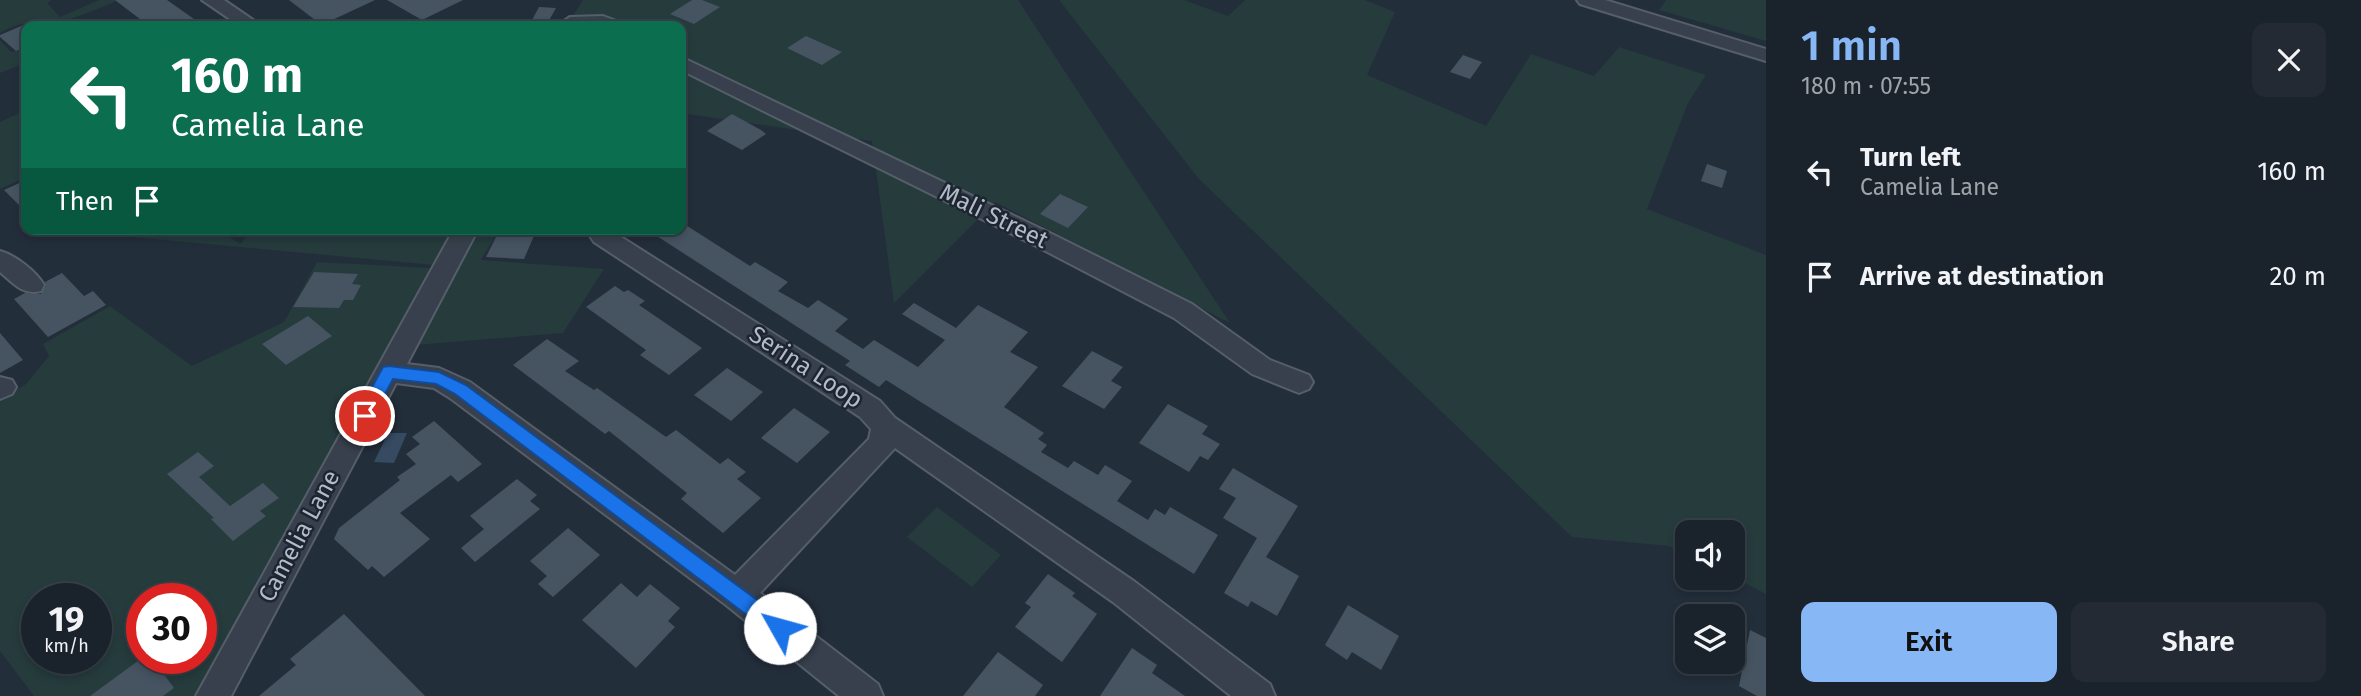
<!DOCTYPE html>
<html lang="en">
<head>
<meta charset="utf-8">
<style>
  :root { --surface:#1a222c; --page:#232a34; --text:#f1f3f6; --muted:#9fa4a9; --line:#383f48; --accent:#88b7f6 }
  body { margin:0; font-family:"Fira Sans",sans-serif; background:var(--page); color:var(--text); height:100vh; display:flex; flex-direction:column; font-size:26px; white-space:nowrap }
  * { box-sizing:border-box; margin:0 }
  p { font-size:23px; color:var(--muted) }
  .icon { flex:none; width:38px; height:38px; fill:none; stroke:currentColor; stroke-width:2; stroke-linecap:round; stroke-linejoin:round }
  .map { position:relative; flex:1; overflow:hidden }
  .side { display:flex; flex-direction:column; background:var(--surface); width:595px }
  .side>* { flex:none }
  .guide { position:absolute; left:21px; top:21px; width:665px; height:214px; border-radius:14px; box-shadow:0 4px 10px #0003,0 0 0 2px var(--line); background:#0b6e4f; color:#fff; overflow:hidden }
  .tools { position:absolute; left:1675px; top:520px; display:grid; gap:14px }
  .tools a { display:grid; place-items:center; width:70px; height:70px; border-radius:14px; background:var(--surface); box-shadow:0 4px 10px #0003,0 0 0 2px var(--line); font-size:35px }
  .speed { position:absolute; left:21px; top:583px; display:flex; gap:14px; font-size:35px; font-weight:700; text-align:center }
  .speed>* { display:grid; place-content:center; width:91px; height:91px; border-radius:50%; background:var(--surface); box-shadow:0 4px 10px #0003,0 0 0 2px var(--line); line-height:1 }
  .speed small { font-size:18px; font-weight:400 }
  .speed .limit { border:10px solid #d22; background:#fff; color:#111 }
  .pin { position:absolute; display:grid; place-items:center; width:60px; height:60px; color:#fff; margin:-30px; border:4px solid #fff; border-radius:50%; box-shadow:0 2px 7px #0007 }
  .me { position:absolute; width:77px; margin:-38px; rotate:308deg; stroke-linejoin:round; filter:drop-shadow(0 0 5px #0008) }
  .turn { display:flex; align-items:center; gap:24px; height:147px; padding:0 35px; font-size:32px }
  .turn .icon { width:91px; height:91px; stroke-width:2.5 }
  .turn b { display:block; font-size:49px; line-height:60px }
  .then { display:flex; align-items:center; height:66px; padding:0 35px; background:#0003; gap:14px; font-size:26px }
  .round { display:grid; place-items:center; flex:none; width:74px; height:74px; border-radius:14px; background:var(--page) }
  .overview { display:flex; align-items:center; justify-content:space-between; height:119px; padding:0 35px }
  h1 { font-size:42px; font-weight:600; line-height:52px; color:var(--accent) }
  .primary-button { display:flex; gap:14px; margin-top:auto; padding:14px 35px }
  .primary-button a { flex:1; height:80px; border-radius:14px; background:var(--accent); color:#111; font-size:28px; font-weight:600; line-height:80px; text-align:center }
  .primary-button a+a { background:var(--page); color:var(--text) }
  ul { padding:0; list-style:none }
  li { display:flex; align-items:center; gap:21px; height:105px; padding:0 35px }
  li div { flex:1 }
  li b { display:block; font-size:26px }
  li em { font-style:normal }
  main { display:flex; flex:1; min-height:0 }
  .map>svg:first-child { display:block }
</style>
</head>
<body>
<main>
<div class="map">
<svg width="1766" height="696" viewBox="0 0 1766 696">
  <rect width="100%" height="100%" fill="#232e3b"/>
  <!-- green -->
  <path fill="#253b3c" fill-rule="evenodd" d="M0,0H52L47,3L60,17L99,0H119C102,7 84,15 66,20C41,27 26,17 0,33Z
    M583,0H1018L1230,323L995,202L894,303L872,141L681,113V26H566Z
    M1059,0H1184L1228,16L1245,0H1365L1395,12L1367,75L1486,126L1531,54L1594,76L1619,47L1706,75L1688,103L1647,209L1766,255V594L1733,577L1732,532H1687V555L1669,546L1572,537L1198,178Z
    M1666,0H1766V41L1659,10Z
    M0,40L11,52L26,49V63L0,73Z
    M26,110V177L0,189V122Z
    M45,229H218L240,244L253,229H500L481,260L604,269L563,333L403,346L445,266Z
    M317,262L430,268L201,696H34L0,651V399L26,384L49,356L43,344L110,306L192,366L284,322ZM37,598H96V658H37ZM142,598H201V658H142Z
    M937,507L1001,555L972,587L907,537Z"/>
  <!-- water -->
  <path fill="#364b62" d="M388,433H407L394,463L374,462Z"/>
  <!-- building -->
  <path fill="#465462" d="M115,0H167L204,26H149Z
    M289,0H375L328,22L319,23Z
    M387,0H463L422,20Z
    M692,0H702L720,7L694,24L670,14Z
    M539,7L556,8L547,24H530Z
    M26,24V47L16,51L0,37V35Z
    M806,36L842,52L822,65L787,48Z
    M1463,55L1482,62L1470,79L1450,72Z
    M732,114L761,130L766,134L742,150L707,131Z
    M1707,164L1727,171L1722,188L1701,181Z
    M26,180V212L4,190Z
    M1060,194L1088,207L1068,228L1040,214Z
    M681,222L750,266L755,262L788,282L778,291L808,308L818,300L848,319L835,331L863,349L874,340L918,367L945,340L902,314L914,303L956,328L978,305L1028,332L1010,352L1038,367L1004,407L1044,433L1038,439L1047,445L1041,452L1068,468L1074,461L1098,475L1105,465L1132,481L1117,501L1148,520L1155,509L1165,515L1170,507L1218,535L1194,574L886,380L879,387L845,365L850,361L646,229H681Z
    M500,229H537L524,259L486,257Z
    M314,272L358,274L352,284L361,285L353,300H344L339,308L293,307Z
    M62,273L84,296L93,291L106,305L48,337L14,299L25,293L41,294L46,286L45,282Z
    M615,286L624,292L628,290L645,301L639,305L702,348L669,375L640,355L646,350L586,307Z
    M308,316L332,336L286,365L262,344Z
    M0,333L23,360L0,373Z
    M547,339L579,361L565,371L594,390L597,388L666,437L676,430L720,464L728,458L746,472L737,479L761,498L723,533L681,499L687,493L609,431L605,434L513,365Z
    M1092,351L1123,367L1111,381L1122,387L1104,409L1062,386Z
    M727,368L763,392L731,421L694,395Z
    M1168,404L1208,426L1202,434L1220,444L1208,460L1200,456L1189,472L1139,443Z
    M794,408L830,432L797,463L761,438Z
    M434,421L482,464L458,482L451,475L400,513L430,539L384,577L372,566L368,570L334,539L339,528L400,480L397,477L416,464L406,454L420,444L412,437Z
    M198,452L214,466L199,477L230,506L263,483L279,498L260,511L266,516L233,541L211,519L214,518L167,474Z
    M1233,468L1298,506L1266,557L1299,576L1277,616L1251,601L1248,607L1224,593L1257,538L1223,518L1236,498L1219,489Z
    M517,479L537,495L530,501L540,509L475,562L461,548L484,529L470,516Z
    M568,528L600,555L553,597L538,584L547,576L530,561Z
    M1048,574L1075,593L1072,596L1097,614L1062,662L1015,627L1031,607L1025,603Z
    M621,583L637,597L650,584L680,608L668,621L675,627L636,668L582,620Z
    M1348,605L1399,636L1381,670L1352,652L1347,660L1325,645Z
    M344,614L425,696H259L296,665L290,659Z
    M1750,630L1766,638V696H1757L1739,686Z
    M1132,648L1157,665L1152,673L1185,696H1100Z
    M998,652L1043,685L1035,696H963Z
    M142,658H152L174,688L163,696H90Z"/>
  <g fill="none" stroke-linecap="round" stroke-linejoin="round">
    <defs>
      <path id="minor" d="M202,0H224L262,26H240Z
        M1577,0H1605L1766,49V61L1580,4Z
        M603,16L619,22L621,26H563L561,23L570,17Z
        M681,57L1052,234L1192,304L1270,360L1309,375L1313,382L1309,389L1299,393L1252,374L1174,318L1036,246L681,70Z
        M454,229H478L407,364L439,368L470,382L735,575L869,439L871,429L860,417L594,242L590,236L594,230H610L880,401L895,418L1135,582L1270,684L1275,696H1231L1113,602L895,448L760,593L878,684L883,696H839L726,605L450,398L434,388L396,383L231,696H196Z
        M0,251C15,255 36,271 44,285L41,291C23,296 13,283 0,272Z
        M0,377L12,380L16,387L12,394L0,399Z"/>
    </defs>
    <!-- minor casing -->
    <use href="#minor" stroke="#555e69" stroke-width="4"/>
    <!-- minor -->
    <use href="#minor" fill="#37404c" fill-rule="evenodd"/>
  </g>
  <!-- route -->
  <path fill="#1a73e8" stroke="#114b97" stroke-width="2" d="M389,366L439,372L466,385L787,622L790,628L787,635L780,638L773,635L455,394L436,384L393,379L371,420H359L357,416L359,411L383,367Z"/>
  <g text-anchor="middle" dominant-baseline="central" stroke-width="5" stroke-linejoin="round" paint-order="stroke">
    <!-- street labels -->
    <g font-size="24" fill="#b2bbc7" stroke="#1c2530">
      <text transform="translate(994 216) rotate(26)">Mali Street</text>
      <text transform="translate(806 367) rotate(33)">Serina Loop</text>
      <text transform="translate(299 536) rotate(-62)">Camelia Lane</text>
    </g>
  </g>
</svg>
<div class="tools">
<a><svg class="icon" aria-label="sound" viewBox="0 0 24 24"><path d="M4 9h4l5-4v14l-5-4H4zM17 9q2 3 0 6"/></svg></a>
<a><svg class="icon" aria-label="layers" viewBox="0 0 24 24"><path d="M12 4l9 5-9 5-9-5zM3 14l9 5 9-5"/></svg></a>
</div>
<div class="speed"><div>19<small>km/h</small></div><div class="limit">30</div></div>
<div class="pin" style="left:365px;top:416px;background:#d93025"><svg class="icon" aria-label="arrive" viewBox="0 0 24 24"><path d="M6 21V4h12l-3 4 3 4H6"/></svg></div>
<svg class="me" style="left:780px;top:628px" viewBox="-20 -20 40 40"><circle r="19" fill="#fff"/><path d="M0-13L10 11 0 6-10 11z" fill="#1a73e8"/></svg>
<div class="guide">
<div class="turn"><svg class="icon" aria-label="left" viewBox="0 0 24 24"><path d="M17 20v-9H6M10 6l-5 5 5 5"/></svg><div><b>160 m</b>Camelia Lane</div></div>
<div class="then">Then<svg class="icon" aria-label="arrive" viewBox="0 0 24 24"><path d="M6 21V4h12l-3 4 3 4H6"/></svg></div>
</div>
</div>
<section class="side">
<div class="overview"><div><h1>1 min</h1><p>180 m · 07:55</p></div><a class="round"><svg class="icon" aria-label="close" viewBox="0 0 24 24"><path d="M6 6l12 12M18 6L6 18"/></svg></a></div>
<ul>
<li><svg class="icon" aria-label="left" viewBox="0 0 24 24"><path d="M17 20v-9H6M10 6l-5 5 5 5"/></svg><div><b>Turn left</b><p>Camelia Lane</p></div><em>160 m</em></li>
<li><svg class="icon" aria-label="arrive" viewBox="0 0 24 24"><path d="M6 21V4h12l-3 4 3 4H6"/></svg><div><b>Arrive at destination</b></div><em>20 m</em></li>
</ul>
<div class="primary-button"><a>Exit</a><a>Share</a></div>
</section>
</main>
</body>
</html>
